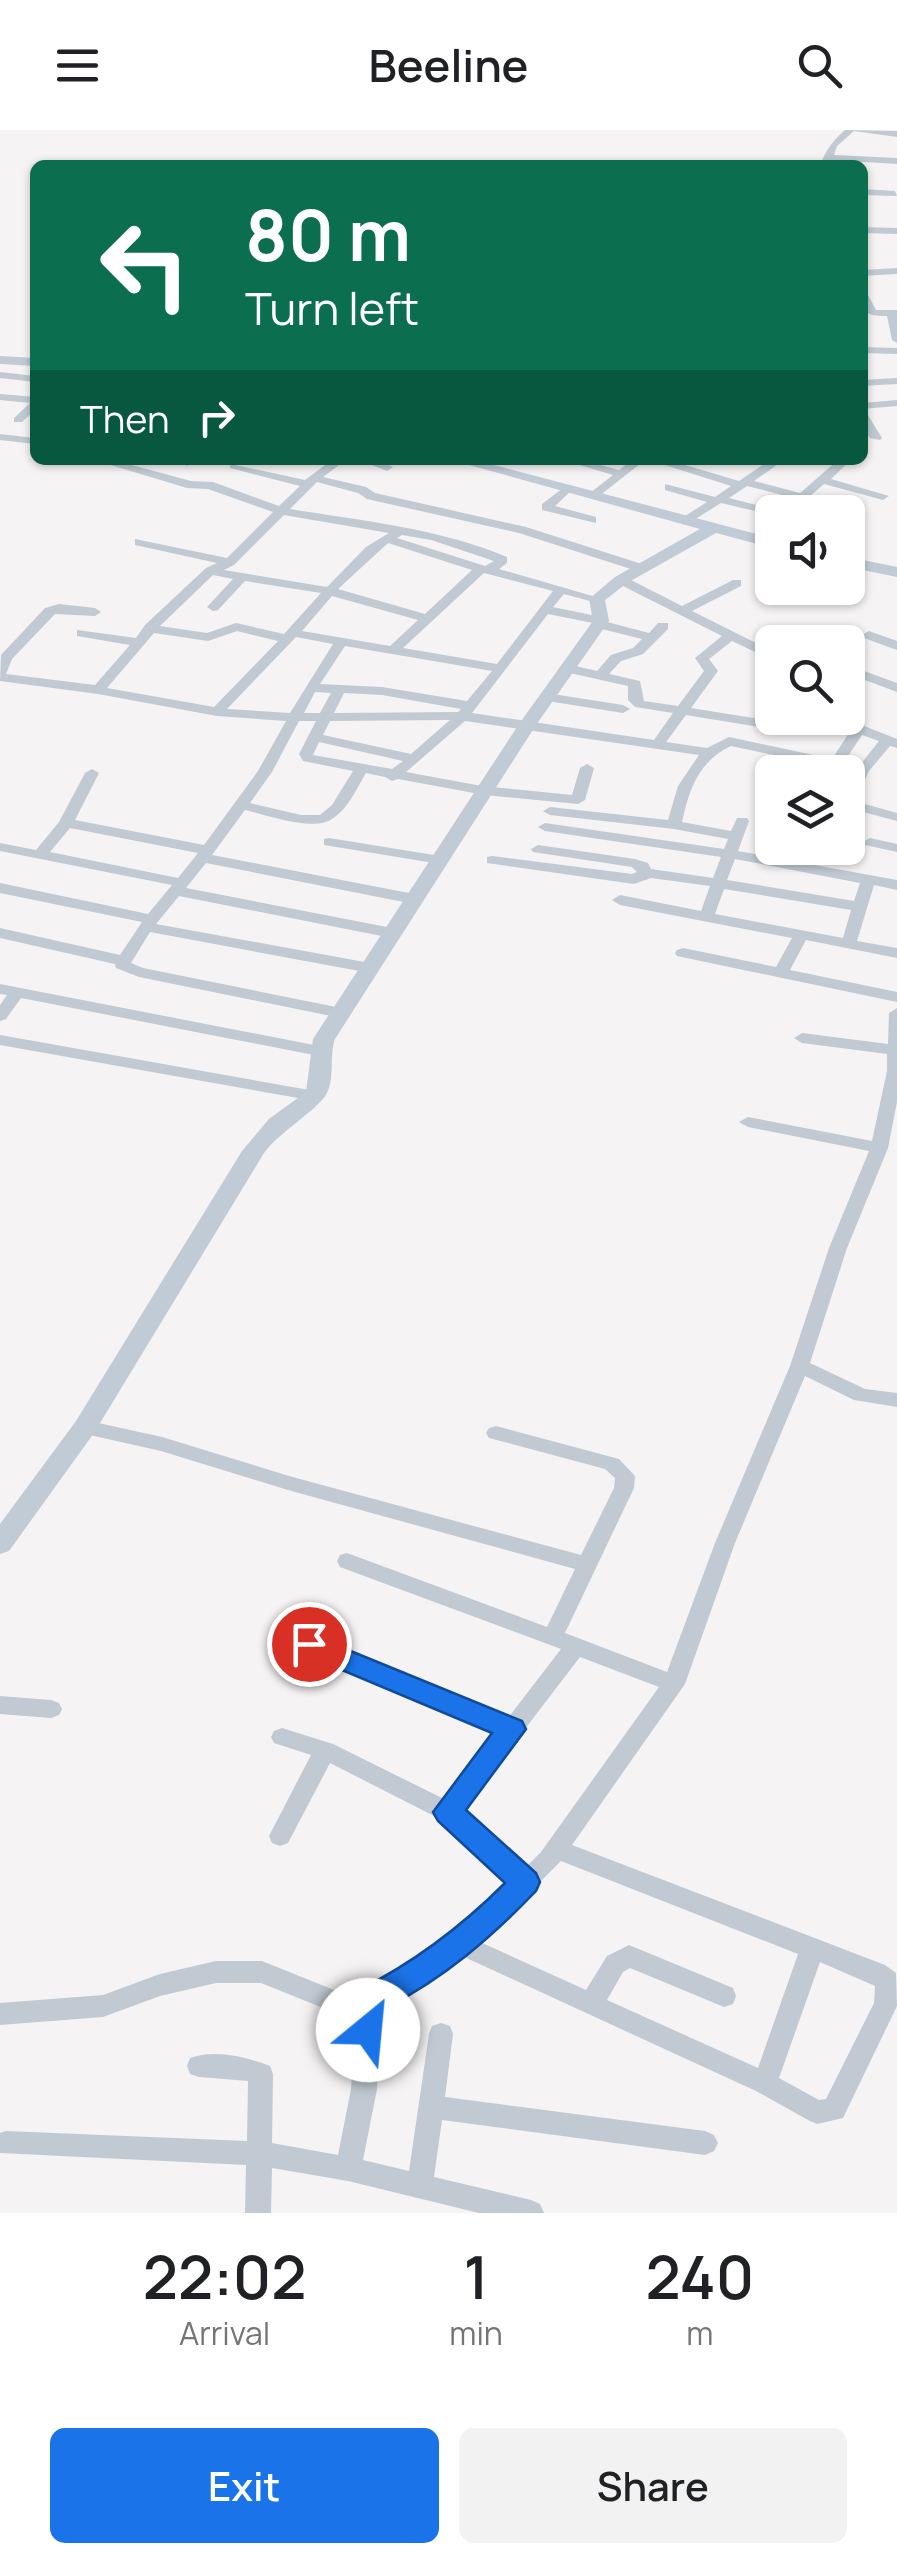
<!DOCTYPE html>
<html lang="en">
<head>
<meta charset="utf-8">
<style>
  :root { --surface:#fff; --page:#f2f2f2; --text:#202124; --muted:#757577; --accent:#1a73e8 }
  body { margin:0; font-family:Manrope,sans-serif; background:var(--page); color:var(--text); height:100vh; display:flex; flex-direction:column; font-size:38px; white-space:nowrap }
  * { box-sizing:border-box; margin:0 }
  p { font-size:32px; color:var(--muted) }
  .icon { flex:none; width:55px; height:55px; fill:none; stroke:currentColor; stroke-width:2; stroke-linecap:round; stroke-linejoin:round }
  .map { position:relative; height:2083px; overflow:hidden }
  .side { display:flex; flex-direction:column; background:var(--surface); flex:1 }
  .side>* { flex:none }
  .banner { position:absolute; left:30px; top:30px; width:838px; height:305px; border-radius:15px; box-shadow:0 2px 8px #0004; background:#0b6e4f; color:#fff; overflow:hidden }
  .tools { position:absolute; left:755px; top:365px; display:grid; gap:20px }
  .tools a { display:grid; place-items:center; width:110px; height:110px; border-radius:15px; background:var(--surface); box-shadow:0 2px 8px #0004; font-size:50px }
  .pin { position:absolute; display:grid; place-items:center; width:85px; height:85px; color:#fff; margin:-42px; border:5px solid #fff; border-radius:50%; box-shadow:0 2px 10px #0007 }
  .me { position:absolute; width:110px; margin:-55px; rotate:28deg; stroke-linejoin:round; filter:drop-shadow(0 0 8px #0008) }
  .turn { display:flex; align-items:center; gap:35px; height:210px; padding:0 50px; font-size:45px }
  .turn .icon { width:130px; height:130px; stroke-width:2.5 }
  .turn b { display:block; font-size:70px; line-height:85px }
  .then { display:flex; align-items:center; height:95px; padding:0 50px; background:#0003; gap:20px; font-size:38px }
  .eta { display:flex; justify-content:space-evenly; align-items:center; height:170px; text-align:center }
  .eta b { font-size:60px; font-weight:600; line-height:70px }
  .cta { display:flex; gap:20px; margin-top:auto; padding:20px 50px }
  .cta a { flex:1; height:115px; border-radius:15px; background:var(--accent); color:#fff; font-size:40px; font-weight:600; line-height:115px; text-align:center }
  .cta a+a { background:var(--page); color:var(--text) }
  header { display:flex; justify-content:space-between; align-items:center; height:130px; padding:0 50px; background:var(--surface); font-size:45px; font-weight:600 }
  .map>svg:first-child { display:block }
</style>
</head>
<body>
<header><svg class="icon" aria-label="menu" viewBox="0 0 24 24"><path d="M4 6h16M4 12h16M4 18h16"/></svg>Beeline<svg class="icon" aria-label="search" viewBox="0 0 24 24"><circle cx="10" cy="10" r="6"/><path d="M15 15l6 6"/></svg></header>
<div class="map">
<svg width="897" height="2083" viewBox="0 0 897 2083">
  <rect width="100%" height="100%" fill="#f5f3f3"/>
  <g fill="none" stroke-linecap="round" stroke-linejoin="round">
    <!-- street -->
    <path fill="#c1cad2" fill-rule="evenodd" d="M845,0L897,1V7L854,1L837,16L834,25L897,28V34L832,30L830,35H820C826,21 831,12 845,0Z
      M862,59L895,61L897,66L862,65Z
      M862,97L897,98V104L862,103Z
      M897,138V144L862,146V140Z
      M862,160L867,163L876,180H897V213L892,210L887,186C865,186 862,183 862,160Z
      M862,217L897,218V224L862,223Z
      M0,242L35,246V252L0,248Z
      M897,248V254L862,256V250Z
      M0,264L35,267V280L22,292H14V288L30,273L0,270Z
      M897,270V276L862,279V273Z
      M862,281L866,282L882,308L880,310L870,308L862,295Z
      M0,304L35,308V314L0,310Z
      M94,330H113L191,351L213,352L279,376L300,356L230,338V334L305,350L332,330H346L323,347L366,357L375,363L526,397L645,435V441H637L519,403L367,369L358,363L317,352L290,379C363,391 438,398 507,427V433L499,439L603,469L597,473L564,464L553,477L606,488L607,492L649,503L658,493H668V499L643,524L621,531L609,544L640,551L644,571L678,576L704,541L695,528L722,506L617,453V447H625L682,476L733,450H741V456L692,481L772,521V530L732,511L709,529L718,541L691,578L766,590L773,594L766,598L686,585L666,612L707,618L729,607L832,629L851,600L826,588H844L897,609V618L890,616L869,641L854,671L897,683V691L848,678V657L855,642L839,639L836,642H826V636L731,616C699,631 689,659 682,692L731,701L737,688H747L749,691L738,721L897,750V760L874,755L857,811L897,818V828L806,810L790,840L897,862V872L677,826L675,823L677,820L683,818L776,837L792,808L620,775L612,770L620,765L701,781L710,756L651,748L634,754L487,733V727L492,726L632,744L637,742L632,737L533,722L531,719L538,715L635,729L648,733L651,739L713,748L721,727L545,701L538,697L545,693L724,719L728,709L674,699L550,685L543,681L550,677L668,690L678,656L699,625L465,591L406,642L482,656L572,665L580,638L587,634L594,638L585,670L578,674L485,665L398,649L392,651L385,647L366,643C357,658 348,679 332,689C313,702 266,685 245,680L212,725L414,764L422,769L419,772L414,774L206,733L186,758L392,798L397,800L400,803L397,806L392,808L179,766L156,794L370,833L378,838L376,841L370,843L150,802L131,833L143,838L341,878L349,883L347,886L341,888L139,847L116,838L115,834L0,808V798L120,825L142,792L0,763V753L148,784L172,755L0,721V713L36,720L59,692L85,643L92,639L99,643L75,690L204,715L258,641L286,591L217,586L98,564L0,551L1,525L45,478L59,474L95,478L101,482L95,486L55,484L12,529L6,544L95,555L130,515L77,506V500L136,508L145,495L206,438L217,433L135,415V409L227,428L273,382L208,359L187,358ZM284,385L389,403L366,417L327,457L224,440L234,435ZM402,405L431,410L494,431L485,436L397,408ZM388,413L472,440L425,484L338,459ZM484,443L553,461L497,534L403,518ZM213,445L233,449L207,477L213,481L218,480L245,451L321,463L284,504L236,493L207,503L160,496ZM332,466L418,490L390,516L302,501ZM548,484L593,493L594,497L642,509L633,518L611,525L597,541L566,534L559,538L561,541L628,556V570L635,577L673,583L654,610L472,583ZM237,501L278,511L214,577L107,558L154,503L208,511ZM296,507L333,514L290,583L227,579ZM345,516L492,541L467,571L382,557L320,554ZM315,562L331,563L320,583H304ZM344,563L382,565L461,579L458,582L334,583ZM450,590L411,624L323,605L330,591ZM299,591H316L299,624L303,631L353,641L332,675L320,685H301L250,673L272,642ZM862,605L879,611L860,635L844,632ZM319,612L403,631L392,639L313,625ZM70,698L198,723L178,748L50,722ZM735,729L860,753L854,771L727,750ZM724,759L851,780L843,808L715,784Z
      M184,330H200L187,336L181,333Z
      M359,330H377L393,337L387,341Z
      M563,330H582L619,340L632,330H645L594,370L588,366L590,363L613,345Z
      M649,330H668L739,351L770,330H784L754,351L800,363L838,330H851L831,349L889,366L883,370L824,354L792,382H772V385L721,373L686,395L682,394V388L707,372L665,360V354L715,367L731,356ZM747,356L794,368L780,381L729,368Z
      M567,355L573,359L555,376L596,387V393L542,380V374Z
      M797,458H811L799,468H789V462Z
      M869,501L897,511V520L864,508L862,505Z
      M864,541L897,553V562L865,550L848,557V548Z
      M546,563L623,575L630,579L623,583L541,570L539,567Z
      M762,649L772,652V660L757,656V650Z
      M329,708L440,726L447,730L440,734L324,715V709Z
      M870,708L897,714V722L865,715L863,712Z
      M0,854L319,916L327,921L319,926L21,868L6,889L0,891V875L7,865L0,864Z
      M897,878V972L888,1018L847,1118L810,1233L865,1259L897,1263V1277L854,1270L805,1246L735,1413L685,1554L572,1715L885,1835L896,1843L897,1876L843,1988L817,1994L808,1990L756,1961L462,1826L425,1855L382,1876L377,1959L363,2030L409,2041L429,1904L432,1896L441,1893L450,1896L453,1904L445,1967L705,2001L714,2005L718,2013L714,2021L705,2025L442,1990L434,2047L531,2070L540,2074L544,2083H479L348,2051L272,2038L271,2083H245L246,2035L0,2023V2003L6,2001L247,2011L248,1951L199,1947L190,1944L187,1936L190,1928C215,1919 246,1927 270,1936L273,1944L272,2013L338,2025L351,1959L357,1881L333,1882L261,1853H216L160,1866L103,1887L0,1895V1873L103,1865L160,1844L216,1831H262L334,1860L368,1859L407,1839L469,1794L510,1753L440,1689L330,1633L288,1713L280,1716L272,1713L269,1706L311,1625L274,1613L271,1607L274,1601L282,1598L333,1614L444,1669L497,1602L301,1520L298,1514L301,1508L309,1506L317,1508L508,1588L561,1519L340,1437L337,1431L340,1425L347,1423L547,1497L575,1439L288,1360L161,1321L85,1304L78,1302L75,1297L78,1292L85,1290L162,1307L289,1346L581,1425L614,1358L615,1348L605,1339L489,1308L486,1303L489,1298L496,1296L619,1329L635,1346L634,1358L565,1503L667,1542L715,1413L790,1236L829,1118L869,1021L748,997L739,992L748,987L872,1011L887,941V924L802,913L794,908L802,903L888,914L889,883ZM580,1527L659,1557L541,1722L525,1738L462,1681ZM561,1731L798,1824L758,1938L607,1870L623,1842L630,1838L724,1877L733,1874L736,1866L733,1858L629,1815L607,1826L586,1860L480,1812ZM820,1832L875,1856L874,1873L826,1969L819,1970L779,1948Z
      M0,905L315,961L323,966L315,971L0,915Z
      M0,1566L51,1570L59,1573L62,1579L59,1585L51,1588L0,1584Z"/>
    <!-- secondary -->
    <path fill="#c1cbd6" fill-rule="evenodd" d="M0,226L35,228V236L0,234Z
      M451,330H475L772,408V418L716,403L627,453L605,470L609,491L536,595L335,909C329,926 335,947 327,963C317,981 280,1001 264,1023L94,1303L9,1421L0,1424V1394L76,1291L242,1021L269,989L306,962L313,909L519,594L593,491L589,469L615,447L700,399Z
      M848,427L897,437V447L848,437Z"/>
  </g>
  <!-- route -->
  <path fill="#1a73e8" stroke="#114b97" stroke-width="2.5" d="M309,1504L522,1591L526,1599L466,1680L536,1743L540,1752L536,1761C490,1809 444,1848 386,1878L379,1910L368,1914L357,1910L352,1900L359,1860C415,1832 461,1797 505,1753L438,1691L433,1682L492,1603L299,1522L295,1514L299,1507Z"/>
</svg>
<div class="tools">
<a><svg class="icon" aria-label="sound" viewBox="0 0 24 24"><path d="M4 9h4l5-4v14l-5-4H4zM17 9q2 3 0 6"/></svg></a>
<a><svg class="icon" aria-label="search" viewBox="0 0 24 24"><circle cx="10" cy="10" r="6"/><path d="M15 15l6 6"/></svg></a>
<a><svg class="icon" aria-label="layers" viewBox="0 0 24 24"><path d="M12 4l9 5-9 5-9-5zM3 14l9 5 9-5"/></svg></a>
</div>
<div class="pin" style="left:309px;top:1514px;background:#d93025"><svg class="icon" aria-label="arrive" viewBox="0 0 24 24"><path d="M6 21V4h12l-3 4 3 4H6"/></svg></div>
<svg class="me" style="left:368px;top:1900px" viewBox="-20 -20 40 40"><circle r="19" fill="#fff"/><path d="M0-13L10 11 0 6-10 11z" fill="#1a73e8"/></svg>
<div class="banner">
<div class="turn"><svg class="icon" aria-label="left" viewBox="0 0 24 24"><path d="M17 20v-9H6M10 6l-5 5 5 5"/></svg><div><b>80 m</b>Turn left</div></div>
<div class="then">Then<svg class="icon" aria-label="right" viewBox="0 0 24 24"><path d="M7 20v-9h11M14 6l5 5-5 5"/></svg></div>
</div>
</div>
<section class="side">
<div class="eta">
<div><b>22:02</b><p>Arrival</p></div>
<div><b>1</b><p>min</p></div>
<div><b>240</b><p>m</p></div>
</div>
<div class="cta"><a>Exit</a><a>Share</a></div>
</section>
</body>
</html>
